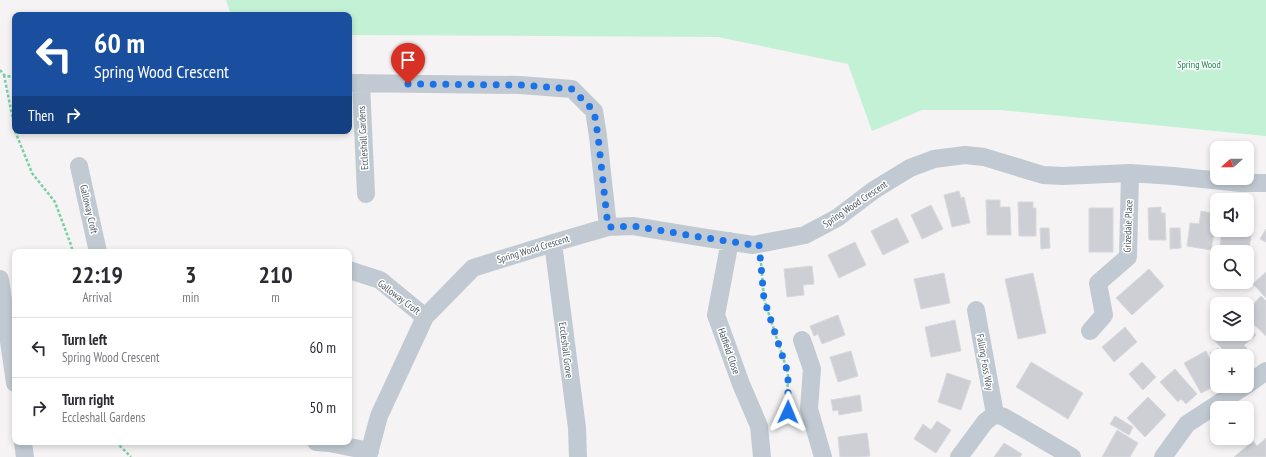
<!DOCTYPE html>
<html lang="en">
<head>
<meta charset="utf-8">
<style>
  :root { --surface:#fff; --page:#f7f7f7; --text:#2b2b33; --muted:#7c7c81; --line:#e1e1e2 }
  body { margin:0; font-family:"PT Sans Narrow",sans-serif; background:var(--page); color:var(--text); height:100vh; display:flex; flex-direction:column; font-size:15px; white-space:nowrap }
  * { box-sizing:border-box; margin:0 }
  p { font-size:13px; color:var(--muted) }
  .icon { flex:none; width:22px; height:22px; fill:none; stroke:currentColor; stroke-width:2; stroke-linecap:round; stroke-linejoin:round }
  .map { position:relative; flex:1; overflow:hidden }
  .panel { position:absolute; left:12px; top:249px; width:340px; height:196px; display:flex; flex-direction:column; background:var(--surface); border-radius:8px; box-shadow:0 2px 6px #0003 }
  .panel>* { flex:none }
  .hud { position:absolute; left:12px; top:12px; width:340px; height:122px; border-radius:8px; box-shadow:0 2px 6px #0003; background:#1a4fa0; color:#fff; overflow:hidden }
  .needle { width:26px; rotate:249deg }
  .tools { position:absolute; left:1210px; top:141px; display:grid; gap:8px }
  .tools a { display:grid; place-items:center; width:44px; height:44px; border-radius:8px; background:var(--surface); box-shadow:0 2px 6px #0003; font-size:20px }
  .pin { position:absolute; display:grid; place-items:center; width:34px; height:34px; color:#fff; margin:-41px -17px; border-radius:50% 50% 50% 0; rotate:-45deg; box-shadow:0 0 4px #0007 }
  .pin .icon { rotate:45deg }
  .me { position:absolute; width:44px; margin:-22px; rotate:1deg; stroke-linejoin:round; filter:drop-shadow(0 0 3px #0008) }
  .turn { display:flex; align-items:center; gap:14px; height:84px; padding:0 16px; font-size:18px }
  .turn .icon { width:52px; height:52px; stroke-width:2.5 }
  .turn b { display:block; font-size:28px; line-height:34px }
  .then { display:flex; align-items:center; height:38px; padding:0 16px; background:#0003; gap:8px; font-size:15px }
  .eta { display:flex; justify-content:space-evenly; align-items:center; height:68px; text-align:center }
  .eta b { font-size:24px; font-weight:700; line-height:28px }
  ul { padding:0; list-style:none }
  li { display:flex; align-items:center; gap:12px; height:60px; padding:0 16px; border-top:1px solid var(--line) }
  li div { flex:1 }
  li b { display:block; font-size:15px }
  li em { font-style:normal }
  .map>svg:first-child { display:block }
</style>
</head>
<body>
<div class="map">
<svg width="1266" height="457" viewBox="0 0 1266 457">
  <rect width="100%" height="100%" fill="#f5f3f3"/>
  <!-- green -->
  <path fill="#c3f1d5" d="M226,0H1266V136L1001,110H922L872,131L848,64L718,37L349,35V15H231Z"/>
  <!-- building -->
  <path fill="#cdcfd5" stroke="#d7d9de" d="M959,191L961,198L964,197L970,223L952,227L944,195Z
    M986,200H1000V207H1010L1011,235H987Z
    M1018,202H1033V208H1036V236H1019Z
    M931,205L943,229L922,239L911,215Z
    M1161,207V213H1165L1166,240H1149L1148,208Z
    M1089,208H1113V252H1089Z
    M1201,211L1217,214L1211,250L1187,246L1190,223L1199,224Z
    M897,218L909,242L883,255L871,231Z
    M1040,228H1049L1050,248L1041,249Z
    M1170,228H1180L1181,248L1170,249Z
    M1247,228H1252L1249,249L1220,245L1222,230H1247Z
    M1266,229V242L1260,239Z
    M855,242L866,265L839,278L828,255Z
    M812,266L814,284L803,285L804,295L787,297L784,269Z
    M1149,269L1164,286L1132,315L1116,298Z
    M1266,272V298L1253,284Z
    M944,273L950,303L921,309L914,279Z
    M1033,273L1046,333L1018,339L1005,279Z
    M1261,296L1266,301V336L1247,318V311Z
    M838,315L845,335L822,344L818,334L814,336L810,326Z
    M955,320L961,351L931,357L925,327Z
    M1247,325L1256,335L1244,345L1248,350L1242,356H1229L1213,339L1218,334H1247Z
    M1125,327L1137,342L1114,362L1102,347Z
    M1218,348L1223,356H1217V365L1210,353Z
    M851,351L858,376L838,382L830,357Z
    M1206,351L1217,372V375L1210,378L1215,386L1201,393L1184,363Z
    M1031,362L1083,393L1068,419L1016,387Z
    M1142,362L1156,377L1143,390L1129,374Z
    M1175,369L1197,394L1186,404L1181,399L1178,402L1160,382Z
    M947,373L971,381L961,410L938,402Z
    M860,395L862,411L839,415L838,410L833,411L831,400Z
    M1148,397L1166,415L1145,437L1127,418Z
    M1115,416L1133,427L1129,435L1110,424Z
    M937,421L951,430L936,453L914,439L923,424L931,430Z
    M1117,430L1138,443L1130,457H1102Z
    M867,433L870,456L860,457H840L838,437Z
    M1266,438V457H1234L1253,441L1257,446Z
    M1004,443L1022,454L1020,457H994Z"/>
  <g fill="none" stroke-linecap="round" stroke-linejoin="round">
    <!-- path -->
    <path stroke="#7ad0a6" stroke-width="2.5" stroke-dasharray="3 2" stroke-linecap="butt" d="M0,70L4,75L15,78
      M4,75L15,130
      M15,131L32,173L55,202L71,245L73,252
      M761,263L764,299L788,373L787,412L791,424
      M116,442L131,457"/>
    <!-- minor -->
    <path stroke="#c1cad2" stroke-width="18" d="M349,83L520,85L572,89L594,111L598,136L608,227
      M361,83L366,194
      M79,166L98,252
      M730,241L716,315L741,384L759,426L762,457
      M553,243L577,428L578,457
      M349,270L380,280L425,317
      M0,279L15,383
      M976,310L995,414
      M1090,331L1104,315L1098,283L1128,257L1130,173
      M802,340L812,369L809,409L823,457
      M1247,385L1266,371
      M23,442L25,457
      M316,442L329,443L370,451
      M368,457L379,416L425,317L473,268L553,243L608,227L633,226L700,237L753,245L805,235L837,218L874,190L910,168L934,159L965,155L984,157L1043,175L1063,176L1130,173L1173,176L1241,183H1266
      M959,457L985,422L995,414L1004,417L1072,457
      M1163,457L1187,424L1245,386"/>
  </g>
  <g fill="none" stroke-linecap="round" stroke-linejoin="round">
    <!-- route -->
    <path stroke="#1a73e8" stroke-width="7" stroke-dasharray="0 12.6" d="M408,84L520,85L572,89L594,111L598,136L608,227L633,226L700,237L753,245L759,244L764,299L788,373V412"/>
  </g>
  <g text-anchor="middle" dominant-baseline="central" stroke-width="3" stroke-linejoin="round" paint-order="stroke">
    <!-- park labels -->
    <g font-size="10" fill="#17864f" stroke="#fff">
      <text x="1199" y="64">Spring Wood</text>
    </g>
    <!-- street labels -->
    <g font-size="10" fill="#4a5661" stroke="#fff">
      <text transform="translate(363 138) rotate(-93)">Eccleshall Gardens</text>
      <text transform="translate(855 204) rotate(-34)">Spring Wood Crescent</text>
      <text transform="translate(89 209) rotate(77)">Galloway Croft</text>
      <text transform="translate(1128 226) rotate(-88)">Grizedale Place</text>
      <text transform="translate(533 249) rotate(-17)">Spring Wood Crescent</text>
      <text transform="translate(399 297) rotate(37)">Galloway Croft</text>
      <text transform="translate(566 350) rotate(83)">Eccleshall Grove</text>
      <text transform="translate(729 351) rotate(71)">Hatfield Close</text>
      <text transform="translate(985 362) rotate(80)">Falling Foss Way</text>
    </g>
  </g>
</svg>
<div class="tools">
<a><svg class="needle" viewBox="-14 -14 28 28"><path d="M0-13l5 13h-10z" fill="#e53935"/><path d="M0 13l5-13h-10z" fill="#7c7c81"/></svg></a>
<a><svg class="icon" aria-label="sound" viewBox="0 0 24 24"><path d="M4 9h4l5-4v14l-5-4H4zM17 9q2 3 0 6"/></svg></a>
<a><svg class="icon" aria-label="search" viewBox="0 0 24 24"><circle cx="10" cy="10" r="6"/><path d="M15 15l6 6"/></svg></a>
<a><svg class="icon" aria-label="layers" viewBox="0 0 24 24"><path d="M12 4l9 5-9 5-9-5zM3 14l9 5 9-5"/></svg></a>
<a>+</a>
<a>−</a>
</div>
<div class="pin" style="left:408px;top:84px;background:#d93025"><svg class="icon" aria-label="arrive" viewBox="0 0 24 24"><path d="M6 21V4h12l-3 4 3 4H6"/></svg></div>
<svg class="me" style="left:788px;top:412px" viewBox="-20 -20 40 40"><path d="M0-17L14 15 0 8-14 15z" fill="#1a73e8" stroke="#fff" stroke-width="4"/></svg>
<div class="hud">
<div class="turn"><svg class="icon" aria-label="left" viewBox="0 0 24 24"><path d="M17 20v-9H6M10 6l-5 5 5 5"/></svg><div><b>60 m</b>Spring Wood Crescent</div></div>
<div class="then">Then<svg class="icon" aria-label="right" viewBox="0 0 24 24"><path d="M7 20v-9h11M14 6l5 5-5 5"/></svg></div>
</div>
<section class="panel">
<div class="eta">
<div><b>22:19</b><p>Arrival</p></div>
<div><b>3</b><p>min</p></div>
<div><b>210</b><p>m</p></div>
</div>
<ul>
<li><svg class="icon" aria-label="left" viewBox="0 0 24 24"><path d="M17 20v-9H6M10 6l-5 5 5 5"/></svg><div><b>Turn left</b><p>Spring Wood Crescent</p></div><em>60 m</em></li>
<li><svg class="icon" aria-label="right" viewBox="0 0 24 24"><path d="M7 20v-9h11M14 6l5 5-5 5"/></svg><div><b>Turn right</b><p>Eccleshall Gardens</p></div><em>50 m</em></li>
</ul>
</section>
</div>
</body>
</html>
